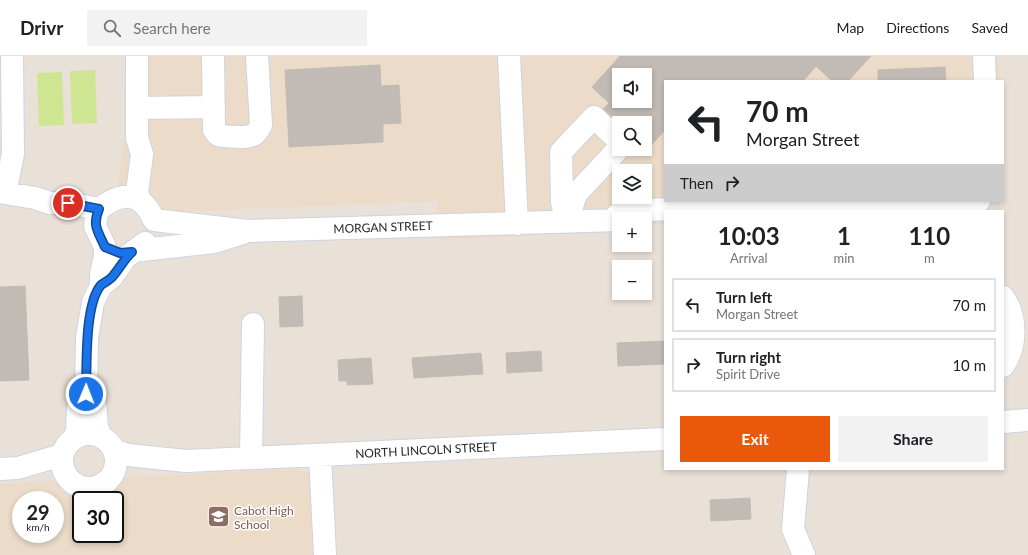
<!DOCTYPE html>
<html lang="en">
<head>
<meta charset="utf-8">
<style>
  :root { --surface:#fff; --page:#f2f2f2; --text:#202124; --muted:#757577; --line:#e0e0e0; --accent:#ea580c }
  body { margin:0; font-family:Lato,sans-serif; background:var(--page); color:var(--text); height:100vh; display:flex; flex-direction:column; font-size:15px; white-space:nowrap }
  * { box-sizing:border-box; margin:0 }
  p { font-size:13px; color:var(--muted) }
  .icon { flex:none; width:22px; height:22px; fill:none; stroke:currentColor; stroke-width:2; stroke-linecap:round; stroke-linejoin:round }
  .map { position:relative; flex:1; overflow:hidden }
  .sheet { position:absolute; left:664px; top:154px; width:340px; height:260px; display:flex; flex-direction:column; background:var(--surface); border-radius:0px; box-shadow:0 2px 6px #0003 }
  .sheet>* { flex:none }
  .hud { position:absolute; left:664px; top:24px; width:340px; height:122px; border-radius:0px; box-shadow:0 2px 6px #0003; background:#fff; color:var(--text); overflow:hidden }
  .tools { position:absolute; left:612px; top:12px; display:grid; gap:8px }
  .tools a { display:grid; place-items:center; width:40px; height:40px; border-radius:0px; background:var(--surface); box-shadow:0 2px 6px #0003; font-size:20px }
  .speed { position:absolute; left:12px; top:435px; display:flex; gap:8px; font-size:20px; font-weight:700; text-align:center }
  .speed>* { display:grid; place-content:center; width:52px; height:52px; border-radius:50%; background:var(--surface); box-shadow:0 2px 6px #0003; line-height:1 }
  .speed small { font-size:10px; font-weight:400 }
  .speed .limit { border:2px solid #111; border-radius:6px; background:#fff; color:#111 }
  .pin { position:absolute; display:grid; place-items:center; width:34px; height:34px; color:#fff; margin:-17px; border:2px solid #fff; border-radius:50%; box-shadow:0 1px 4px #0007 }
  .me { position:absolute; width:44px; margin:-22px; rotate:1deg; stroke-linejoin:round; filter:drop-shadow(0 0 3px #0008) }
  .turn { display:flex; align-items:center; gap:14px; height:84px; padding:0 16px; font-size:18px }
  .turn .icon { width:52px; height:52px; stroke-width:2.5 }
  .turn b { display:block; font-size:28px; line-height:34px }
  .then { display:flex; align-items:center; height:38px; padding:0 16px; background:#0003; gap:8px; font-size:15px }
  .eta { display:flex; justify-content:space-evenly; align-items:center; height:68px; text-align:center }
  .eta b { font-size:24px; font-weight:700; line-height:28px }
  .button { display:flex; gap:8px; margin-top:auto; padding:8px 16px }
  .button a { flex:1; height:46px; border-radius:0px; background:var(--accent); color:#fff; font-size:16px; font-weight:700; line-height:46px; text-align:center }
  .button a+a { background:var(--page); color:var(--text) }
  ul { padding:0; list-style:none }
  li { display:flex; align-items:center; gap:12px; height:54px; margin:0 8px 6px; padding:0 8px; border:2px solid var(--line); border-radius:0px }
  li div { flex:1 }
  li b { display:block; font-size:15px }
  li em { font-style:normal }
  header { display:flex; align-items:center; gap:24px; box-sizing:border-box; height:56px; padding:0 20px; background:var(--surface); border-bottom:1px solid var(--line) }
  header strong { font-size:19px }
  nav { display:flex; gap:22px; margin-inline-start:auto; font-size:14px }
  .search { width:280px; height:36px; background:var(--page); display:flex; align-items:center; gap:10px; box-sizing:border-box; padding:0 14px; border-radius:0px; color:var(--muted); font-size:15px }
  .map>svg:first-child { display:block }
</style>
</head>
<body>
<header>
<strong>Drivr</strong>
<div class="search"><svg class="icon" aria-label="search" viewBox="0 0 24 24"><circle cx="10" cy="10" r="6"/><path d="M15 15l6 6"/></svg>Search here</div>
<nav><a>Map</a><a>Directions</a><a>Saved</a></nav>
</header>
<div class="map">
<svg width="1028" height="499" viewBox="0 0 1028 499">
  <rect width="100%" height="100%" fill="#e9e0d8"/>
  <!-- education -->
  <path fill="#ebdbc8" fill-rule="evenodd" d="M125,0H998L1000,25H665V145H992L989,148L665,155V168L645,169V163H619V172L553,178L440,184L438,145L171,156L116,149L124,79ZM619,19H645V45H619ZM619,67H645V93H619ZM619,115H645V141H619Z
    M296,413L310,417L325,499H0V428ZM21,444H55V478H21ZM81,444H115V478H81Z"/>
  <!-- pitch -->
  <path fill="#cee692" d="M95,14L97,67L72,68L70,15Z
    M62,16L64,69L39,70L37,17Z"/>
  <!-- building -->
  <path fill="#c1bab5" stroke="#c4bcb3" fill-rule="evenodd" d="M620,0H871L848,25H832L816,10L803,25H665V74L645,96V67H618L603,53L609,47L592,31ZM619,19H645V45H619Z
    M380,9L381,30L399,29L401,67L383,68V86L289,91L285,14Z
    M945,11L946,25H878V14Z
    M25,230L29,324L0,325V231Z
    M302,240L303,270L280,271L279,241Z
    M665,285V308L618,310L617,287Z
    M541,295L542,315L507,317L506,297Z
    M481,297L483,318L414,322L412,302Z
    M371,302L373,328L347,329V325H339L338,304Z
    M750,442L751,463L711,465L710,444Z"/>
  <g fill="none" stroke-linecap="round" stroke-linejoin="round">
    <defs>
      <path id="minor" d="M137,0V82L142,98L137,137L140,144
        M213,0L214,74L218,79C225,81 246,82 253,79C257,77 259,73 261,69L257,0
        M509,0L517,168
        M984,0L985,25
        M137,52L214,51
        M619,85L594,61L561,96L562,146L567,166L576,138L619,92
        M0,136L35,142L50,147H68L99,153C122,135 141,135 154,164
        M5,137L13,98L12,0
        M856,154L965,149L979,145
        M154,164L248,175L619,164
        M612,164L622,155L873,145
        M134,195L214,186L243,177
        M101,230L112,221L125,202L145,187
        M1003,241C1017,260 1017,291 1003,310
        M86,338L95,348L97,372L101,380
        M1003,366L1028,364
        M62 405a27 27 0 1 1 54 0a27 27 0 1 1-54 0Z
        M74,382L77,376L78,352L86,338L87,282L93,246L101,230V218L105,200V191L95,170L96,162L99,153
        M114,394L128,399L186,405L665,383
        M320,399L325,499
        M251,402L253,268
        M0,413L18,412L62,399
        M798,413L793,473L804,499"/>
    </defs>
    <!-- minor casing -->
    <use href="#minor" stroke="#ced4e0" stroke-width="24"/>
    <!-- minor -->
    <use href="#minor" stroke="#fff" stroke-width="22"/>
  </g>
  <g fill="none" stroke-linecap="round" stroke-linejoin="round">
    <defs>
      <path id="route" d="M68,147L99,153C92,170 98,175 105,191L120,197L132,196C124,203 120,212 113,220C110,224 105,226 101,229C84,249 87,312 86,338"/>
    </defs>
    <!-- route casing -->
    <use href="#route" stroke="#114b97" stroke-width="10"/>
    <!-- route -->
    <use href="#route" stroke="#1a73e8" stroke-width="7"/>
  </g>
  <!-- icons -->
  <defs>
    <symbol id="school-square" viewBox="-11 -11 22 22"><rect x="-9" y="-9" width="18" height="18" rx="4" fill="#8d6e63" stroke="#fff"/><path d="M0-5L7-2L0 1L-7-2ZM-4 1L0 2.5L4 1V4Q0 6-4 4Z" fill="#fff"/></symbol>
  </defs>
  <g fill-rule="evenodd">
    <use href="#school-square" x="206" y="448" width="25" height="25"/>
  </g>
  <g text-anchor="middle" dominant-baseline="central" stroke-width="3" stroke-linejoin="round" paint-order="stroke">
    <!-- street labels -->
    <g font-size="12" fill="#272727" stroke="#fff">
      <text transform="translate(383 171) rotate(-2)">MORGAN STREET</text>
      <text transform="translate(426 394) rotate(-3)">NORTH LINCOLN STREET</text>
    </g>
    <!-- education labels -->
    <g font-size="12" fill="#785e54" stroke="#fff" text-anchor="start">
      <text x="234" y="454">Cabot High<tspan x="234" dy="14">School</tspan></text>
    </g>
  </g>
</svg>
<div class="tools">
<a><svg class="icon" aria-label="sound" viewBox="0 0 24 24"><path d="M4 9h4l5-4v14l-5-4H4zM17 9q2 3 0 6"/></svg></a>
<a><svg class="icon" aria-label="search" viewBox="0 0 24 24"><circle cx="10" cy="10" r="6"/><path d="M15 15l6 6"/></svg></a>
<a><svg class="icon" aria-label="layers" viewBox="0 0 24 24"><path d="M12 4l9 5-9 5-9-5zM3 14l9 5 9-5"/></svg></a>
<a>+</a>
<a>−</a>
</div>
<div class="speed"><div>29<small>km/h</small></div><div class="limit">30</div></div>
<div class="pin" style="left:68px;top:147px;background:#d93025"><svg class="icon" aria-label="arrive" viewBox="0 0 24 24"><path d="M6 21V4h12l-3 4 3 4H6"/></svg></div>
<svg class="me" style="left:86px;top:338px" viewBox="-20 -20 40 40"><circle r="17" fill="#1a73e8" stroke="#fff" stroke-width="3"/><path d="M0-11L8 9 0 5-8 9z" fill="#fff"/></svg>
<div class="hud">
<div class="turn"><svg class="icon" aria-label="left" viewBox="0 0 24 24"><path d="M17 20v-9H6M10 6l-5 5 5 5"/></svg><div><b>70 m</b>Morgan Street</div></div>
<div class="then">Then<svg class="icon" aria-label="right" viewBox="0 0 24 24"><path d="M7 20v-9h11M14 6l5 5-5 5"/></svg></div>
</div>
<section class="sheet">
<div class="eta">
<div><b>10:03</b><p>Arrival</p></div>
<div><b>1</b><p>min</p></div>
<div><b>110</b><p>m</p></div>
</div>
<ul>
<li><svg class="icon" aria-label="left" viewBox="0 0 24 24"><path d="M17 20v-9H6M10 6l-5 5 5 5"/></svg><div><b>Turn left</b><p>Morgan Street</p></div><em>70 m</em></li>
<li><svg class="icon" aria-label="right" viewBox="0 0 24 24"><path d="M7 20v-9h11M14 6l5 5-5 5"/></svg><div><b>Turn right</b><p>Spirit Drive</p></div><em>10 m</em></li>
</ul>
<div class="button"><a>Exit</a><a>Share</a></div>
</section>
</div>
</body>
</html>
